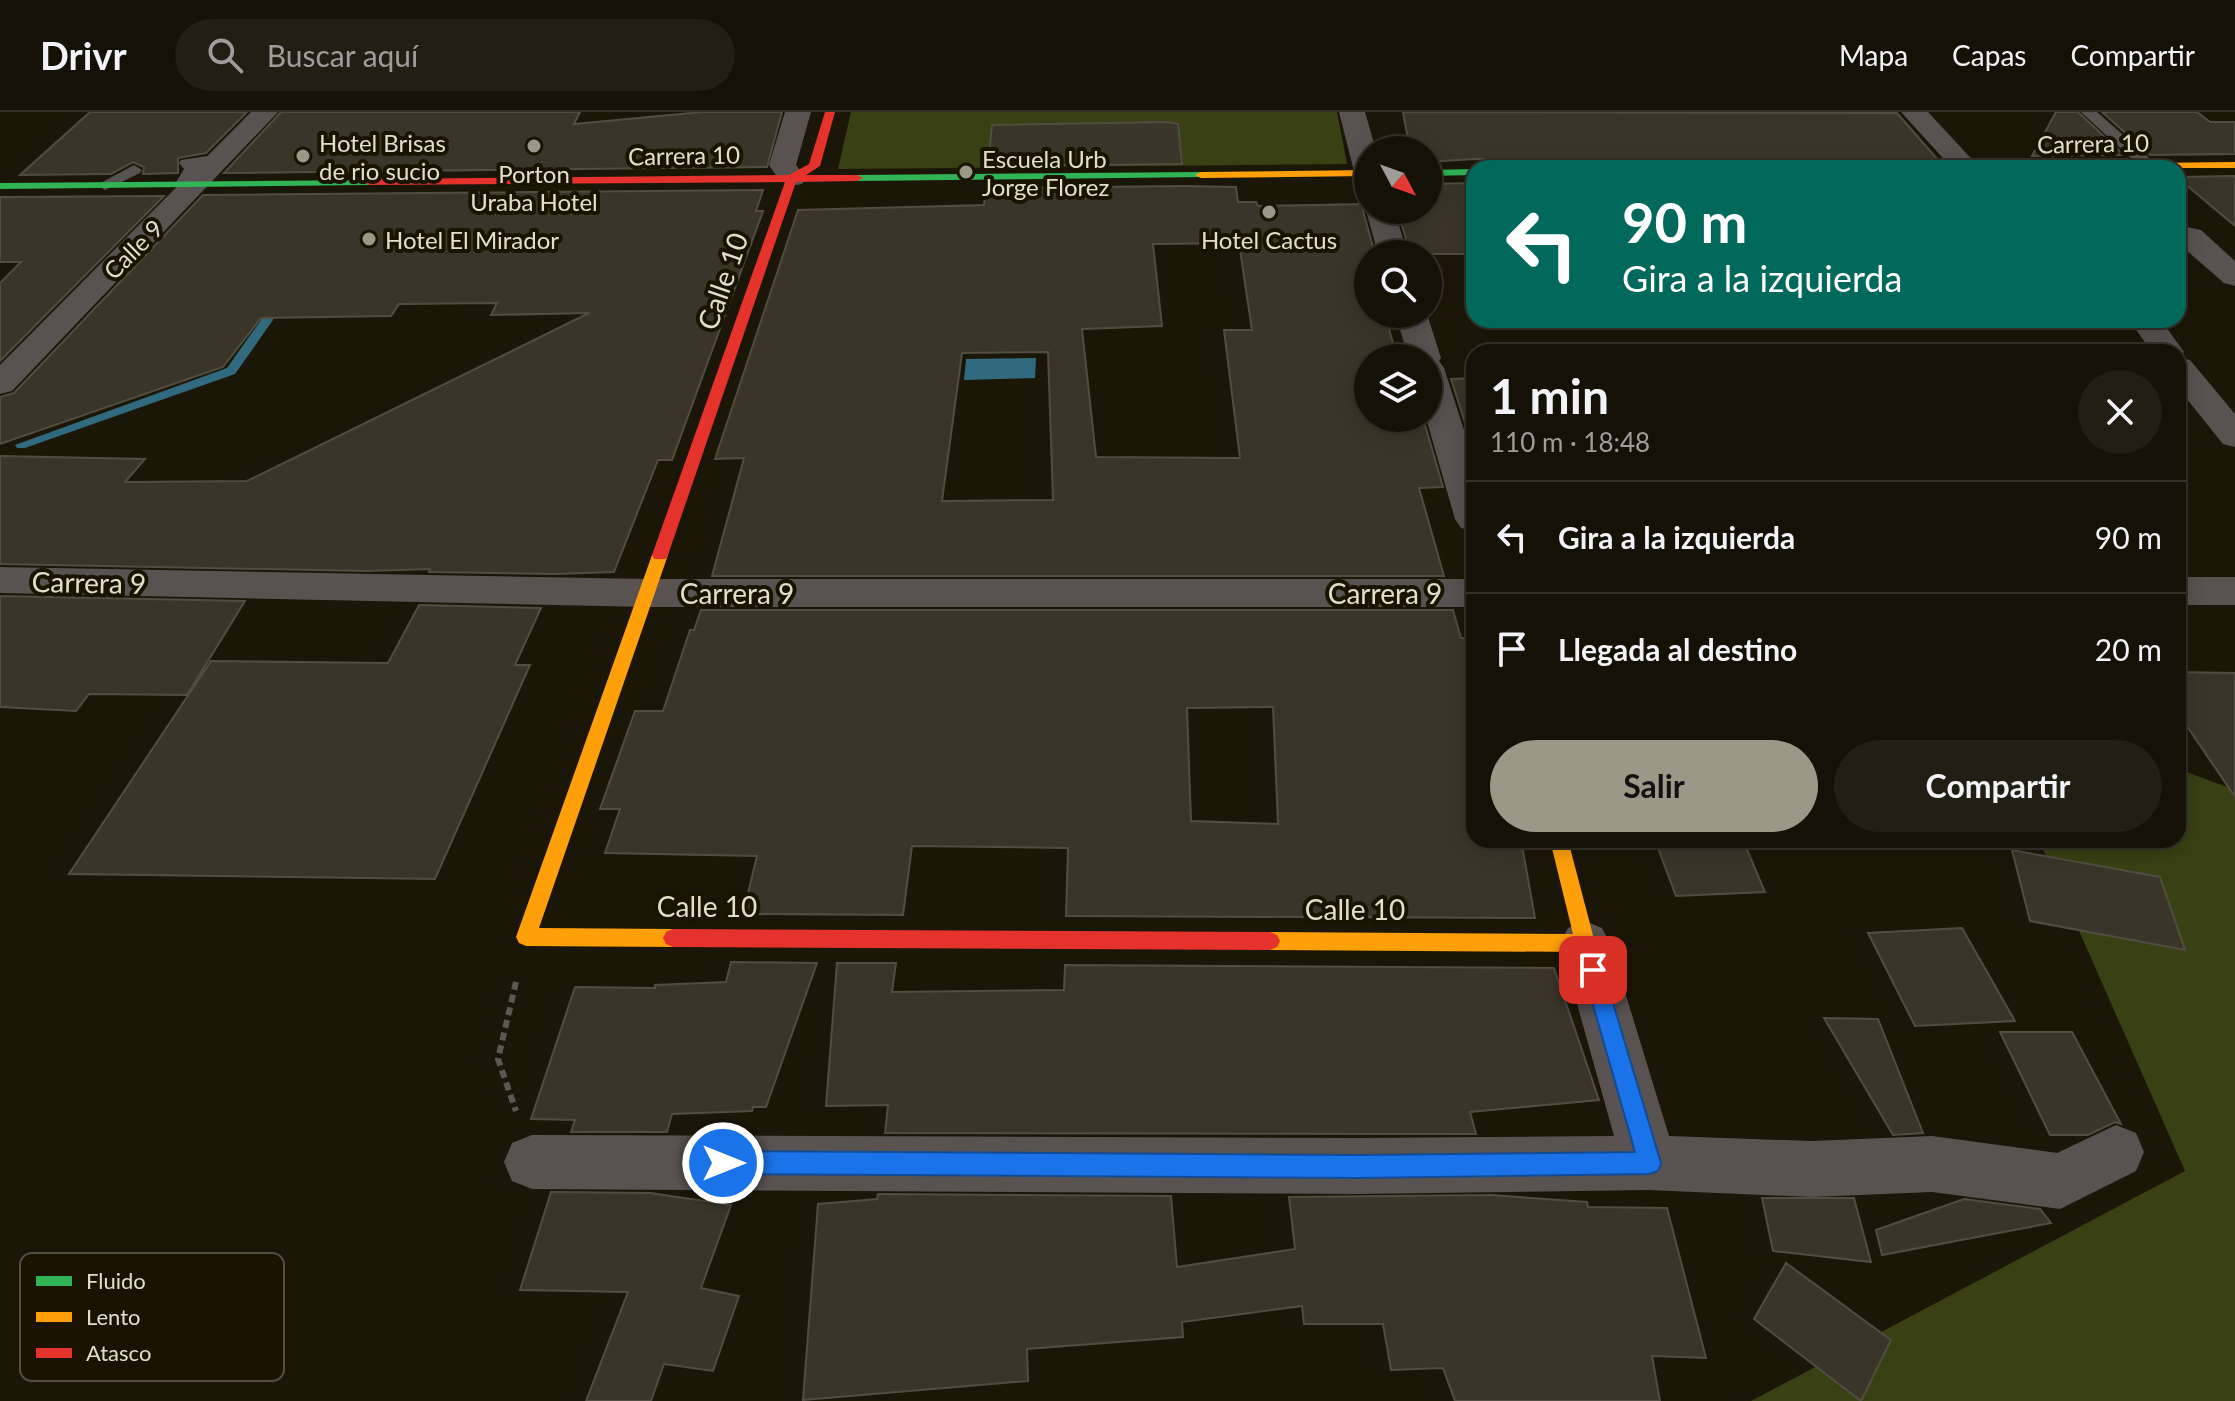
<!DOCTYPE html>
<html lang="es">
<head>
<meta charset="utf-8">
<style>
  :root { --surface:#141106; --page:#211f14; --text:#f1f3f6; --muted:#9d9d9b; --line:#333128; --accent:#9c9887 }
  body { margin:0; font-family:Lato,sans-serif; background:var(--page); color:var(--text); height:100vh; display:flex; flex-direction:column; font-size:30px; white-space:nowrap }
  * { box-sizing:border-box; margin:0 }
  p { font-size:26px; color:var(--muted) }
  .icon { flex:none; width:44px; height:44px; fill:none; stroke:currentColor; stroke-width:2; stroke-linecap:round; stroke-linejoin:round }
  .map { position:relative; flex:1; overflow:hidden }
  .panel { position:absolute; left:1466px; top:232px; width:720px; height:504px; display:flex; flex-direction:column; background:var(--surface); border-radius:24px; box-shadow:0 4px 20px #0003,0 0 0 2px var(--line) }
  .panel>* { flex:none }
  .banner { position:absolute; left:1466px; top:48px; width:720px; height:168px; border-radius:24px; box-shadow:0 4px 20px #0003,0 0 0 2px var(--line); background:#00695c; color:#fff; overflow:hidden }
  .needle { width:52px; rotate:131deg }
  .buttons { position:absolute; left:1354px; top:24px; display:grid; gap:16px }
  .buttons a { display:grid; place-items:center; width:88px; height:88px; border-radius:50%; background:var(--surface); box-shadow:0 4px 20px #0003,0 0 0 2px var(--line); font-size:40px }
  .pin { position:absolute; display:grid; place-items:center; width:68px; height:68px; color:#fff; margin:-34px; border-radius:16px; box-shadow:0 4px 12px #0006 }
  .me { position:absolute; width:88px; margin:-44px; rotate:90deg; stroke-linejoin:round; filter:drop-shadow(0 0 6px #0008) }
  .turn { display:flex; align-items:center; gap:28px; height:168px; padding:0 24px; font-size:36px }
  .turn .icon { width:104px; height:104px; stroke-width:2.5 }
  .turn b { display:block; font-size:56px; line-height:68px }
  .round { display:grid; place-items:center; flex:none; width:84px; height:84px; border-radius:42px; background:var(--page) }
  .summary { display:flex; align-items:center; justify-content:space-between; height:136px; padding:0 24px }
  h1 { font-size:48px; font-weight:700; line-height:60px }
  .primary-button { display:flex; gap:16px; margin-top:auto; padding:16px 24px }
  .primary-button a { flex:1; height:92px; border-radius:48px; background:var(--accent); color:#111; font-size:32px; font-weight:700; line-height:92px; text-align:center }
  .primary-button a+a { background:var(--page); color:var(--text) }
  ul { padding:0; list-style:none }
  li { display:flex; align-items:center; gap:24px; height:112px; padding:0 24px; border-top:2px solid var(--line) }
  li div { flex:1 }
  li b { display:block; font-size:30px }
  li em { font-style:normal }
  header { display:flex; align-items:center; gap:48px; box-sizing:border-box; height:112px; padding:0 40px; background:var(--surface); border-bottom:2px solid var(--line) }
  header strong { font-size:38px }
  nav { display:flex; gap:44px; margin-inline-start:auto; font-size:28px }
  .search { width:560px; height:72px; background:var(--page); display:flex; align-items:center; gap:20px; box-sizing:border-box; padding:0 28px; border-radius:44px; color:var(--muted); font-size:30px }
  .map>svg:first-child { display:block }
</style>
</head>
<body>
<header>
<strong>Drivr</strong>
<div class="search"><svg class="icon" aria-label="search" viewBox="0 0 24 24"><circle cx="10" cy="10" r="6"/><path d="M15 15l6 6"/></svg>Buscar aquí</div>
<nav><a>Mapa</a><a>Capas</a><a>Compartir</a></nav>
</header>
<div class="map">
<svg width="2235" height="1289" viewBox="0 0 2235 1289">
  <rect width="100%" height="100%" fill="#1b1708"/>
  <!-- green -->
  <path fill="#384014" d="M851,0H1337L1347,52L838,57Z
    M2178,657L2235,678V1289H1751L2185,1059L2039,728H2178Z"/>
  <!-- water -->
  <path fill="#316a7e" d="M1036,246L1035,266L964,268L966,247Z"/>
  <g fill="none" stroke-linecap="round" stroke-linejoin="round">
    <!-- stream -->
    <path fill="#316a7e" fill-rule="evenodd" d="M264,181L270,184L273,208L235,262L25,336H17L15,333L227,256L261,208L258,184Z"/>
  </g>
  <!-- building -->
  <path fill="#393629" stroke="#514d41" stroke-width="2" fill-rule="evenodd" d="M90,0H247L206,41L178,46V61L143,62L144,55L133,50L111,62L20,63Z
    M281,0H580L574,12L702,0H782L767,55L224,61Z
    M1403,0L1897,1L1939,49L1474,47L1428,50V38H1410Z
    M2056,0H2078L2124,43L2032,44Z
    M2102,0H2197L2210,10H2235V42L2150,43Z
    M1168,10L1178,12L1182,52L988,54L992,13Z
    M2235,64V114L2178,66V65Z
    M1474,71V142H1411L1397,98H1428V72Z
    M1185,74L1236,75L1238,90H1256L1258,94L1367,92L1363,99L1375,142H1368V202H1385L1397,246H1368V306H1423L1443,375L1419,376L1444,464H712L744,346L715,347L798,98L984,93L986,76ZM1239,131L1252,218H1224L1240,346L1096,345L1082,217L1162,214L1153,132ZM1048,240L1053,388L942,389L962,241Z
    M763,78L756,99H763L672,348H658L614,460L556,462L429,460L430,457L367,459L0,452V344L145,347L125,370L247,369L589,201L491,203L497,191L399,192L391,204L261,206L223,255L0,332V285L14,281L203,83Z
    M164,84L0,249V171L21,150H0V85Z
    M1474,266V339L1451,267Z
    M0,484L245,489L187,583L89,582L76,599L0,595Z
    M419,493L541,496L515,553H530L435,767L69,762L211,549L388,551Z
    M701,498H1453L1461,526H1467L1474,555V728H1521L1535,806L1066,804L1068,736L912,734L903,803L743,802L757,744L605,741L620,697H600L635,599H663L690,518H694ZM1273,595L1278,712L1191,709L1187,596Z
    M2178,560L2235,561V685L2178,601Z
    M1655,728H1743L1765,780L1676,784Z
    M2012,738L2160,765L2185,838L2030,809Z
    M1962,816L2015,909L1915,914L1868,821Z
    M731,850L817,851L766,995H753L752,999L672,1002L667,1020H571L575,1008L531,1007L575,875L655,876V873L726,870Z
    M837,851H896L892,880L1064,878L1065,853L1554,856L1599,988L1470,1000L1476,1022L885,1021L888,993L826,994Z
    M1824,906L1878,907L1923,1021L1893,1023Z
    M2000,920H2072L2121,1012L2115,1010L2088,1023H2050Z
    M551,1080L651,1081L731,1093L701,1176L739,1184L713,1259L664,1252L651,1289H586L628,1180L520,1178Z
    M878,1082L1171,1084L1177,1155L1295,1137L1289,1085L1491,1083L1587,1090L1588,1095L1667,1096L1706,1246L1652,1244L1660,1289H1455L1443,1256L1391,1258L1383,1212H1304L1302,1194L1182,1210L1183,1225L1027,1237L1028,1269L803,1288L818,1092L877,1087Z
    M1762,1086H1854L1871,1150L1773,1139Z
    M1964,1087L2040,1097L2051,1111L1882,1143L1876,1118Z
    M1786,1151L1891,1228L1861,1289L1754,1207Z"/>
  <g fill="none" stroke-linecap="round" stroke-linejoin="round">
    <!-- path -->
    <path stroke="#5b5753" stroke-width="6" stroke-dasharray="8 5" stroke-linecap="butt" d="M516,870L498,947L516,999"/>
    <!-- lane -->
    <path fill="#585251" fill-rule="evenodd" d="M2081,0H2097L2155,51L2156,56H2142Z
      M221,42L227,44V50L200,54L189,75H177L175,72L184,57L179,51L181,48Z
      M134,53L142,58L140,61L105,78L97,73Z"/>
    <!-- street -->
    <path fill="#585251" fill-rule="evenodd" d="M251,0H278L12,279L0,282V253Z
      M785,0H811L796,53L806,66L802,72C784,76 778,67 769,53Z
      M1339,0H1365L1376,38H1368V67L1358,65L1354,59Z
      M1901,0H1928L1980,56H1952Z
      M1368,95V98H1394L1408,142H1378L1366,98Z
      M2178,113L2201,118L2235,149V174L2224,171L2178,131Z
      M1395,202H1427L1441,246L1439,249L1444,256L1474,349V419L1461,416L1455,407L1426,306L1428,246H1409Z
      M2129,208H2161L2184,240L2180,246L2190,248L2235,302V335L2223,332L2178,276V240H2152Z
      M0,455L648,467H1474V495H648L0,481Z
      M2178,465H2235V493H2178Z
      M1585,809L1602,816L1610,831L1669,1024L1812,1029L1932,1024L2057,1041L2116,1013L2136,1021L2144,1040L2136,1059L2060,1097L1932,1080L1812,1085L1649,1078L1358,1082L532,1077L512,1069L504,1050L512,1031L532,1023L1358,1026L1614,1024L1560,831L1568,816Z"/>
    <!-- fast -->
    <path fill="#30b455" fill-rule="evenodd" d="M1474,57V63L1428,64V58Z
      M1201,60L1207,63L1205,65L857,69L851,66L857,63Z
      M373,68L375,70L369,73L0,77V71Z"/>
    <!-- slow -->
    <path fill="#ff9f0a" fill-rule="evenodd" d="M2235,50V56H1946L1952,53Z
      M1368,58V64L1201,66L1195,63L1201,60Z
      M660,438L668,443L539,816L673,817L680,820L683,826L680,832L673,835L526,834L519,831L516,825L652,443Z
      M1550,728H1568L1595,831L1592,837L1585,840L1270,838L1263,835L1260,829L1263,823L1270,820L1573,822Z"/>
    <!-- jam -->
    <path fill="#e5322d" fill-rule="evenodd" d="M825,0H835L820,54L806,63H857L863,66L857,69L796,70L668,443L666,447H654L652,443L785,70L369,73L363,70L369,67L789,63L809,52Z
      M673,817L1270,820L1277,823L1280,829L1277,835L1270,838L673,835L666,832L663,826L666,820Z"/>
  </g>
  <!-- route -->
  <path fill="#1a73e8" stroke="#114b97" stroke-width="2" d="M1593,849L1600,851L1603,858L1661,1051L1658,1059L1649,1062L1358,1066L723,1062L715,1059L711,1051L715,1043L723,1039L1358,1043L1635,1040L1583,858L1586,851Z"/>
  <!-- markers -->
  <g fill="#9c9887" stroke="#1a1300" stroke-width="3">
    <circle cx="534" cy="34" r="8"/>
    <circle cx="303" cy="44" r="8"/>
    <circle cx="966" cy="60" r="8"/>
    <circle cx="1269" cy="100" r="8"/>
    <circle cx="369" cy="127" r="8"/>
  </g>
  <g text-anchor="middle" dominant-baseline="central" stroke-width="8" stroke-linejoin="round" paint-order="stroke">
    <!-- far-poi labels -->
    <g font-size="24" fill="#e2decc" stroke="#1a1300" text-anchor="start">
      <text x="319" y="30">Hotel Brisas<tspan x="319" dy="28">de rio sucio</tspan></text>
      <text x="982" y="46">Escuela Urb<tspan x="982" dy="28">Jorge Florez</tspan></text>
      <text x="534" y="61" text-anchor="middle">Porton<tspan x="534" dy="28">Uraba Hotel</tspan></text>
      <text x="385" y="127">Hotel El Mirador</text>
      <text x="1269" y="127" text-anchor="middle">Hotel Cactus</text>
    </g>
    <!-- far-street labels -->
    <g font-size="24" fill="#e2decc" stroke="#1a1300">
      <text transform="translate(2093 31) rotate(-1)">Carrera 10</text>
      <text transform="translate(684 43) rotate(-1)">Carrera 10</text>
      <text transform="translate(133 137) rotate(-45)">Calle 9</text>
    </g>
    <!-- street labels -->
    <g font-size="28" fill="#e2decc" stroke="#1a1300">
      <text transform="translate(722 169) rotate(-71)">Calle 10</text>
      <text transform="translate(89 470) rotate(1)">Carrera 9</text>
      <text x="737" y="481">Carrera 9</text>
      <text x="1385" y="481">Carrera 9</text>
      <text x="707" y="794">Calle 10</text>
      <text x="1355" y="797">Calle 10</text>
    </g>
  </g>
  <!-- legend -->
  <rect x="20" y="1141" width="264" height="128" rx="12" fill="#1a1300" stroke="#56503d" stroke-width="2"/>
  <rect x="36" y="1164" width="36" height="10" fill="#30b455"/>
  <rect x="36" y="1200" width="36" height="10" fill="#ff9f0a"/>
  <rect x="36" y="1236" width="36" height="10" fill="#e5322d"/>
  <g font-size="22" fill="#e2decc">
    <text x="86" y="1177">Fluido</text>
    <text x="86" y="1213">Lento</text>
    <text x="86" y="1249">Atasco</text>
  </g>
</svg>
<div class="buttons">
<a><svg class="needle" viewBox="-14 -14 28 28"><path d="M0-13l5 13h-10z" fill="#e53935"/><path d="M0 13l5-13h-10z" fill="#9d9d9b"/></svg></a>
<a><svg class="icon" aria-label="search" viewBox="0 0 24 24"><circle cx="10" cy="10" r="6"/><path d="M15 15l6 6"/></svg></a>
<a><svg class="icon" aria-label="layers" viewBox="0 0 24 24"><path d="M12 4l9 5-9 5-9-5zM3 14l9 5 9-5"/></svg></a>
</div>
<div class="pin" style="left:1593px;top:858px;background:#d93025"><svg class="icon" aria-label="arrive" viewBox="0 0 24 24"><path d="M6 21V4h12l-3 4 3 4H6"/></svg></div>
<svg class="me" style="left:723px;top:1051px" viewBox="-20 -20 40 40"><circle r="17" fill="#1a73e8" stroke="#fff" stroke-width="3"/><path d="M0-11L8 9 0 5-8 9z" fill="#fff"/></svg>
<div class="banner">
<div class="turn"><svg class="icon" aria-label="left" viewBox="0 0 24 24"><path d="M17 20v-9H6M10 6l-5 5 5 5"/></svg><div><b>90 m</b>Gira a la izquierda</div></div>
</div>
<section class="panel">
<div class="summary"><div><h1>1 min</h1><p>110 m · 18:48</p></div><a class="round"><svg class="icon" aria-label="close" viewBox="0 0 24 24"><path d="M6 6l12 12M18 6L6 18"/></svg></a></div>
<ul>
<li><svg class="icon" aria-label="left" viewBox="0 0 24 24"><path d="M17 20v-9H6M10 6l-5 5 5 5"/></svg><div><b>Gira a la izquierda</b></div><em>90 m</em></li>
<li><svg class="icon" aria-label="arrive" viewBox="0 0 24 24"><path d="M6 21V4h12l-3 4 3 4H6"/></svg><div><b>Llegada al destino</b></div><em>20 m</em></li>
</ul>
<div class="primary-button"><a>Salir</a><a>Compartir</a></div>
</section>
</div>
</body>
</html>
